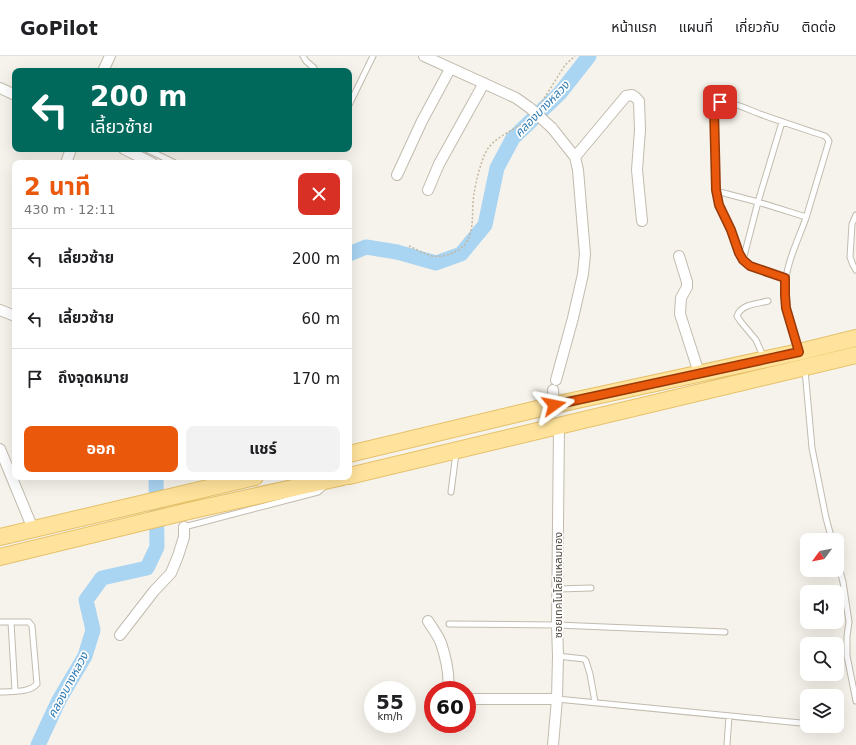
<!DOCTYPE html>
<html lang="th">
<head>
<meta charset="utf-8">
<style>
  :root { --surface:#fff; --page:#f2f2f2; --text:#202124; --muted:#757577; --line:#e0e0e0; --accent:#ea580c }
  body { margin:0; font-family:"DejaVu Sans","Noto Sans Thai",sans-serif; background:var(--page); color:var(--text); height:100vh; display:flex; flex-direction:column; font-size:15px; white-space:nowrap }
  * { box-sizing:border-box; margin:0 }
  p { font-size:13px; color:var(--muted) }
  .icon { flex:none; width:22px; height:22px; fill:none; stroke:currentColor; stroke-width:2; stroke-linecap:round; stroke-linejoin:round }
  .map { position:relative; flex:1; overflow:hidden }
  .panel { position:absolute; left:12px; top:104px; width:340px; height:320px; display:flex; flex-direction:column; background:var(--surface); border-radius:8px; box-shadow:0 4px 16px #0002 }
  .panel>* { flex:none }
  .hud { position:absolute; left:12px; top:12px; width:340px; height:84px; border-radius:8px; box-shadow:0 4px 16px #0002; background:#00695c; color:#fff; overflow:hidden }
  .needle { width:26px; rotate:238deg }
  .controls { position:absolute; left:800px; top:477px; display:grid; gap:8px }
  .controls a { display:grid; place-items:center; width:44px; height:44px; border-radius:8px; background:var(--surface); box-shadow:0 4px 16px #0002; font-size:20px }
  .speed { position:absolute; left:364px; top:625px; display:flex; gap:8px; font-size:20px; font-weight:700; text-align:center }
  .speed>* { display:grid; place-content:center; width:52px; height:52px; border-radius:50%; background:var(--surface); box-shadow:0 4px 16px #0002; line-height:1 }
  .speed small { font-size:10px; font-weight:400 }
  .speed .limit { border:6px solid #d22; background:#fff; color:#111 }
  .pin { position:absolute; display:grid; place-items:center; width:34px; height:34px; color:#fff; margin:-17px; border-radius:8px; box-shadow:0 2px 6px #0006 }
  .me { position:absolute; width:44px; margin:-22px; rotate:78deg; stroke-linejoin:round; filter:drop-shadow(0 0 3px #0008) }
  .turn { display:flex; align-items:center; gap:14px; height:84px; padding:0 12px; font-size:18px }
  .turn .icon { width:52px; height:52px; stroke-width:2.5 }
  .turn b { display:block; font-size:28px; line-height:34px }
  .round { display:grid; place-items:center; flex:none; width:42px; height:42px; border-radius:8px; background:var(--page) }
  .overview { display:flex; align-items:center; justify-content:space-between; height:68px; padding:0 12px }
  h1 { font-size:24px; font-weight:700; line-height:30px; color:var(--accent) }
  .button { display:flex; gap:8px; margin-top:auto; padding:8px 12px }
  .button a { flex:1; height:46px; border-radius:8px; background:var(--accent); color:#fff; font-size:16px; font-weight:700; line-height:46px; text-align:center }
  .button a+a { background:var(--page); color:var(--text) }
  ul { padding:0; list-style:none }
  li { display:flex; align-items:center; gap:12px; height:60px; padding:0 12px; border-top:1px solid var(--line) }
  li div { flex:1 }
  li b { display:block; font-size:15px }
  li em { font-style:normal }
  header { display:flex; align-items:center; gap:24px; box-sizing:border-box; height:56px; padding:0 20px; background:var(--surface); border-bottom:1px solid var(--line) }
  header strong { font-size:19px }
  nav { display:flex; gap:22px; margin-inline-start:auto; font-size:14px }
  .map>svg:first-child { display:block }
</style>
</head>
<body>
<header>
<strong>GoPilot</strong>
<nav><a>หน้าแรก</a><a>แผนที่</a><a>เกี่ยวกับ</a><a>ติดต่อ</a></nav>
</header>
<div class="map">
<svg width="856" height="689" viewBox="0 0 856 689">
  <rect width="100%" height="100%" fill="#f6f3ec"/>
  <g fill="none" stroke-linecap="round" stroke-linejoin="round">
    <!-- river -->
    <path stroke="#a9d4f2" stroke-width="15" d="M349,198L366,191L397,196L436,207L461,198L485,169L497,112L513,82L560,37L589,0
      M38,689L59,644L85,600L93,574L86,544L102,522L147,512L157,491L156,421"/>
    <defs>
      <path id="service" d="M303,0L306,5L314,12
        M349,49L373,0
        M782,66L758,146L743,204L750,210L785,222
        M146,93L175,107
        M716,135L758,146L806,161
        M856,159L852,168L850,201L853,209L856,214
        M743,204L739,197L731,174L719,149L716,135L714,52C717,48 719,46 724,46C736,47 749,54 760,58C782,66 804,73 825,80L827,82L829,85C821,111 814,136 806,162C797,187 784,211 785,238C785,258 794,277 799,295
        M764,302L756,284L741,266L737,260C741,248 757,248 768,245
        M805,314L812,392L826,462L832,484
        M451,436L456,397
        M184,471L318,436L325,430
        M837,504L843,526L849,566L847,580V600L856,645
        M558,533L591,532
        M0,566H29L32,570L37,628C29,637 12,635 0,636
        M11,566L15,635
        M449,568L557,569L725,576
        M558,600L584,603L586,605L590,618L595,646
        M557,643L801,667
        M727,689L729,660"/>
      <path id="minor" d="M424,0L516,42L530,52
        M103,15L110,0
        M0,32L15,39
        M552,72L575,101L578,114L585,198L583,218L573,262L556,324
        M124,93L152,107
        M575,101L626,40L632,39L635,41L639,45L640,74L637,114L642,165
        M66,107L71,93
        M397,119L422,65L450,13
        M428,134L439,108L484,27
        M679,200L687,226V231L681,242L680,258L699,317
        M0,254L15,260
        M553,334L554,349
        M0,393L33,473
        M428,565C432,572 438,579 441,587C446,602 450,618 448,634
        M120,579L154,535L171,517L178,500L184,481V471
        M467,643H557
        M553,689L557,643L558,600L557,569L559,370"/>
      <path id="primary" d="M349,398L554,349L799,296L856,282
        M349,420L856,299
        M0,481L255,421
        M0,501L193,454L343,421"/>
    </defs>
    <!-- service casing -->
    <use href="#service" stroke="#c2bbae" stroke-width="7"/>
    <!-- minor casing -->
    <use href="#minor" stroke="#c2bbae" stroke-width="12"/>
    <!-- primary casing -->
    <use href="#primary" stroke="#e6c16a" stroke-width="18"/>
    <!-- path -->
    <path stroke="#c4b79f" stroke-width="1.5" stroke-dasharray="2 2" stroke-linecap="butt" d="M540,49L565,9L575,0
      M409,190C416,193 424,198 432,200C437,201 445,200 450,198C479,188 470,161 474,138C476,125 481,104 487,94C494,82 513,74 524,67L528,62"/>
    <!-- service -->
    <use href="#service" stroke="#fff" stroke-width="5"/>
    <!-- minor -->
    <use href="#minor" stroke="#fff" stroke-width="10"/>
    <!-- primary -->
    <use href="#primary" stroke="#ffe39c" stroke-width="16"/>
    <defs>
      <path id="minor-bridge" d="M530,52L552,72"/>
    </defs>
    <!-- minor-bridge casing -->
    <use href="#minor-bridge" stroke="#c2bbae" stroke-width="12" stroke-linecap="butt"/>
    <!-- minor-bridge -->
    <use href="#minor-bridge" stroke="#fff" stroke-width="10"/>
  </g>
  <g fill="none" stroke-linecap="round" stroke-linejoin="round">
    <defs>
      <path id="route" d="M554,349L799,296L786,252L785,239V222L750,210L743,204L739,197L731,174L719,149L716,134L714,52L718,47L720,46"/>
    </defs>
    <!-- route casing -->
    <use href="#route" stroke="#983908" stroke-width="10"/>
    <!-- route -->
    <use href="#route" stroke="#ea580c" stroke-width="7"/>
  </g>
  <g text-anchor="middle" dominant-baseline="central" stroke-width="3.5" stroke-linejoin="round" paint-order="stroke">
    <!-- street labels -->
    <g font-size="11" fill="#4b4439" stroke="#fff">
      <text transform="translate(558 529) rotate(-90)">ซอยเทคโนโลยีแหลมทอง</text>
    </g>
    <!-- water labels -->
    <g font-size="12" font-style="italic" fill="#2e7ab2" stroke="#fff">
      <text transform="translate(542 53) rotate(-46)">คลองบางหลวง</text>
      <text transform="translate(68 629) rotate(-62)">คลองบางหลวง</text>
    </g>
  </g>
</svg>
<div class="controls">
<a><svg class="needle" viewBox="-14 -14 28 28"><path d="M0-13l5 13h-10z" fill="#e53935"/><path d="M0 13l5-13h-10z" fill="#757577"/></svg></a>
<a><svg class="icon" aria-label="sound" viewBox="0 0 24 24"><path d="M4 9h4l5-4v14l-5-4H4zM17 9q2 3 0 6"/></svg></a>
<a><svg class="icon" aria-label="search" viewBox="0 0 24 24"><circle cx="10" cy="10" r="6"/><path d="M15 15l6 6"/></svg></a>
<a><svg class="icon" aria-label="layers" viewBox="0 0 24 24"><path d="M12 4l9 5-9 5-9-5zM3 14l9 5 9-5"/></svg></a>
</div>
<div class="speed"><div>55<small>km/h</small></div><div class="limit">60</div></div>
<div class="pin" style="left:720px;top:46px;background:#d93025"><svg class="icon" aria-label="arrive" viewBox="0 0 24 24"><path d="M6 21V4h12l-3 4 3 4H6"/></svg></div>
<svg class="me" style="left:554px;top:349px" viewBox="-20 -20 40 40"><path d="M0-17L14 15 0 8-14 15z" fill="#ea580c" stroke="#fff" stroke-width="4"/></svg>
<div class="hud">
<div class="turn"><svg class="icon" aria-label="left" viewBox="0 0 24 24"><path d="M17 20v-9H6M10 6l-5 5 5 5"/></svg><div><b>200 m</b>เลี้ยวซ้าย</div></div>
</div>
<section class="panel">
<div class="overview"><div><h1>2 นาที</h1><p>430 m · 12:11</p></div><a class="round" style="background:#d93025;color:#fff"><svg class="icon" aria-label="close" viewBox="0 0 24 24"><path d="M6 6l12 12M18 6L6 18"/></svg></a></div>
<ul>
<li><svg class="icon" aria-label="left" viewBox="0 0 24 24"><path d="M17 20v-9H6M10 6l-5 5 5 5"/></svg><div><b>เลี้ยวซ้าย</b></div><em>200 m</em></li>
<li><svg class="icon" aria-label="left" viewBox="0 0 24 24"><path d="M17 20v-9H6M10 6l-5 5 5 5"/></svg><div><b>เลี้ยวซ้าย</b></div><em>60 m</em></li>
<li><svg class="icon" aria-label="arrive" viewBox="0 0 24 24"><path d="M6 21V4h12l-3 4 3 4H6"/></svg><div><b>ถึงจุดหมาย</b></div><em>170 m</em></li>
</ul>
<div class="button"><a>ออก</a><a>แชร์</a></div>
</section>
</div>
</body>
</html>
